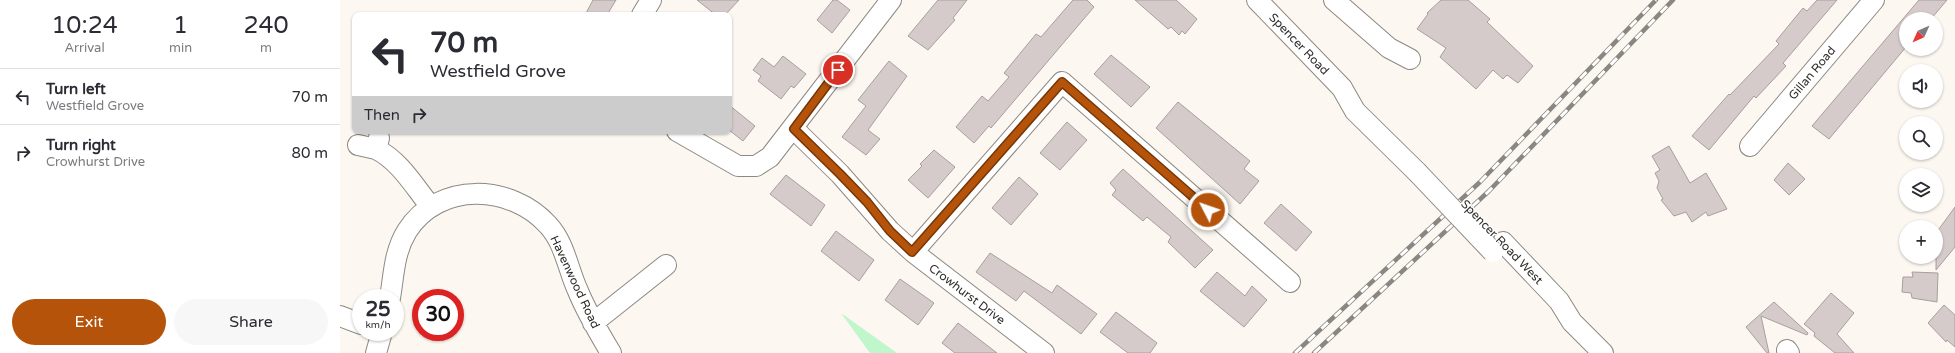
<!DOCTYPE html>
<html lang="en">
<head>
<meta charset="utf-8">
<style>
  :root { --surface:#fff; --page:#f7f7f7; --text:#2b2b33; --muted:#7c7c81; --line:#e1e1e2; --accent:#b45309 }
  body { margin:0; font-family:"Varela Round",sans-serif; background:var(--page); color:var(--text); height:100vh; display:flex; flex-direction:column; font-size:15px; white-space:nowrap }
  * { box-sizing:border-box; margin:0 }
  p { font-size:13px; color:var(--muted) }
  .icon { flex:none; width:22px; height:22px; fill:none; stroke:currentColor; stroke-width:2; stroke-linecap:round; stroke-linejoin:round }
  .map { position:relative; flex:1; overflow:hidden }
  .side { display:flex; flex-direction:column; background:var(--surface); width:340px }
  .side>* { flex:none }
  .banner { position:absolute; left:12px; top:12px; width:380px; height:122px; border-radius:8px; box-shadow:0 1px 3px #0004; background:#fff; color:var(--text); overflow:hidden }
  .needle { width:26px; rotate:225deg }
  .buttons { position:absolute; left:1559px; top:12px; display:grid; gap:8px }
  .buttons a { display:grid; place-items:center; width:44px; height:44px; border-radius:50%; background:var(--surface); box-shadow:0 1px 3px #0004; font-size:20px }
  .speed { position:absolute; left:12px; top:289px; display:flex; gap:8px; font-size:20px; font-weight:700; text-align:center }
  .speed>* { display:grid; place-content:center; width:52px; height:52px; border-radius:50%; background:var(--surface); box-shadow:0 1px 3px #0004; line-height:1 }
  .speed small { font-size:10px; font-weight:400 }
  .speed .limit { border:6px solid #d22; background:#fff; color:#111 }
  .pin { position:absolute; display:grid; place-items:center; width:34px; height:34px; color:#fff; margin:-17px; border:2px solid #fff; border-radius:50%; box-shadow:0 1px 4px #0007 }
  .me { position:absolute; width:44px; margin:-22px; rotate:311deg; stroke-linejoin:round; filter:drop-shadow(0 0 3px #0008) }
  .turn { display:flex; align-items:center; gap:14px; height:84px; padding:0 12px; font-size:18px }
  .turn .icon { width:52px; height:52px; stroke-width:2.5 }
  .turn b { display:block; font-size:28px; line-height:34px }
  .then { display:flex; align-items:center; height:38px; padding:0 12px; background:#0003; gap:8px; font-size:15px }
  .eta { display:flex; justify-content:space-evenly; align-items:center; height:68px; text-align:center }
  .eta b { font-size:24px; font-weight:600; line-height:28px }
  .cta { display:flex; gap:8px; margin-top:auto; padding:8px 12px }
  .cta a { flex:1; height:46px; border-radius:24px; background:var(--accent); color:#fff; font-size:16px; font-weight:600; line-height:46px; text-align:center }
  .cta a+a { background:var(--page); color:var(--text) }
  ul { padding:0; list-style:none }
  li { display:flex; align-items:center; gap:12px; height:56px; padding:0 12px; border-top:1px solid var(--line) }
  li div { flex:1 }
  li b { display:block; font-size:15px }
  li em { font-style:normal }
  main { display:flex; flex:1; min-height:0 }
  .map>svg:first-child { display:block }
</style>
</head>
<body>
<main>
<section class="side">
<div class="eta">
<div><b>10:24</b><p>Arrival</p></div>
<div><b>1</b><p>min</p></div>
<div><b>240</b><p>m</p></div>
</div>
<ul>
<li><svg class="icon" aria-label="left" viewBox="0 0 24 24"><path d="M17 20v-9H6M10 6l-5 5 5 5"/></svg><div><b>Turn left</b><p>Westfield Grove</p></div><em>70 m</em></li>
<li><svg class="icon" aria-label="right" viewBox="0 0 24 24"><path d="M7 20v-9h11M14 6l5 5-5 5"/></svg><div><b>Turn right</b><p>Crowhurst Drive</p></div><em>80 m</em></li>
</ul>
<div class="cta"><a>Exit</a><a>Share</a></div>
</section>
<div class="map">
<svg width="1615" height="353" viewBox="0 0 1615 353">
  <rect width="100%" height="100%" fill="#fcf7f0"/>
  <!-- green -->
  <path fill="#c0f6cc" d="M501,313L557,353H530Z"/>
  <!-- building -->
  <path fill="#d6cbcb" stroke="#a89e9e" d="M253,0H276L267,15H245Z
    M357,0H399L385,15H376Z
    M493,0H497L510,10L492,33L477,20Z
    M598,0H627L613,18L615,20L588,50L568,36Z
    M733,0H747L754,7L651,128L649,126L634,143L616,127L642,96L648,101L669,77L664,73L696,34L701,37Z
    M795,0H836L857,19L845,34L842,31L839,35L831,27L828,29Z
    M1101,0H1128L1150,19L1147,22L1193,66L1178,83L1167,75L1163,79L1153,70L1136,89L1100,57L1106,48L1077,29L1088,14L1087,13Z
    M1477,0H1497L1443,63L1446,66L1416,98L1414,96L1369,150L1352,136L1389,94L1390,95L1439,44L1436,41L1463,8L1467,11Z
    M1579,0H1607L1591,19H1566V47L1489,139L1472,126Z
    M771,55L810,87L791,107L754,74Z
    M443,56L466,74L454,88L451,86L441,99L418,81L421,76L413,70L422,58L434,67Z
    M549,61L567,76L528,130L540,139L526,155L502,137L526,106L518,100Z
    M838,102L910,161L904,169L919,181L900,204L816,128Z
    M389,105L415,126L403,141L389,130Z
    M727,122L747,140L720,170L700,153Z
    M1329,146L1350,183L1366,173L1387,209L1368,216L1366,212L1352,222L1346,212L1334,216L1321,200L1323,199L1317,188L1319,181L1315,173L1320,170L1312,156Z
    M594,150L615,167L588,198L568,180L582,166L580,164Z
    M1448,163L1465,179L1449,195L1434,180Z
    M783,169L873,250L855,268L828,242L831,237L807,217L803,221L772,195L776,190L770,183Z
    M446,175L485,205L471,226L430,194Z
    M679,177L698,194L671,225L652,208Z
    M941,204L972,232L956,251L924,223Z
    M1615,207V247L1596,270V233Z
    M496,231L534,260L519,281L481,251Z
    M650,253L712,293L717,285L757,314L741,334L684,291L676,301L636,272Z
    M877,272L905,296L912,286L927,300L904,327L860,291Z
    M1572,272L1598,273L1597,302L1572,298L1571,293L1562,292L1563,277H1573Z
    M560,279L594,303L578,325L545,300Z
    M1491,293L1514,313L1497,334L1514,353H1495L1474,336L1475,333L1464,324Z
    M1434,302L1468,333L1467,335L1421,316L1429,353H1427L1406,327Z
    M1604,305L1615,315V347L1607,340L1606,342L1588,323Z
    M776,312L817,343L810,353H788L760,332Z
    M618,323L657,353H615L602,343Z"/>
  <g fill="none" stroke-linecap="round" stroke-linejoin="round">
    <defs>
      <path id="minor" d="M917,0L1002,88L1015,111L1077,172
        M994,0L1049,48L1070,59
        M302,15L311,0
        M454,129L500,174L550,231L573,252L704,353
        M337,131L398,166H416L430,157L551,0
        M18,145L36,149L39,138
        M1410,146L1534,0
        M36,149C60,161 74,186 91,207
        M1163,242L1219,301L1232,322L1263,353
        M573,252L722,82L950,282
        M50,298C54,274 54,252 67,231C99,181 171,184 208,225C225,243 228,270 238,291C247,313 259,333 271,353
        M0,316L21,324
        M253,323L326,265
        M1447,350L1449,353
        M36,353L42,332"/>
    </defs>
    <!-- minor casing -->
    <use href="#minor" stroke="#8d8982" stroke-width="22"/>
    <!-- minor -->
    <use href="#minor" stroke="#fff" stroke-width="20"/>
    <defs>
      <path id="rail" d="M955,353L1140,182L1316,0
        M974,353L1149,191L1333,0"/>
    </defs>
    <!-- rail casing -->
    <use href="#rail" stroke="#8a8782" stroke-width="4.5"/>
    <!-- rail -->
    <use href="#rail" stroke="#fff" stroke-width="3" stroke-dasharray="9" stroke-linecap="butt"/>
    <defs>
      <path id="minor-bridge" d="M1077,172L1153,252"/>
    </defs>
    <!-- minor-bridge casing -->
    <use href="#minor-bridge" stroke="#8d8982" stroke-width="22" stroke-linecap="butt"/>
    <!-- minor-bridge -->
    <use href="#minor-bridge" stroke="#fff" stroke-width="20"/>
  </g>
  <g fill="none" stroke-linecap="round" stroke-linejoin="round">
    <defs>
      <path id="route" d="M498,70L454,129L500,174L527,202L550,231L572,252L722,82L868,210"/>
    </defs>
    <!-- route casing -->
    <use href="#route" stroke="#753606" stroke-width="10"/>
    <!-- route -->
    <use href="#route" stroke="#b45309" stroke-width="7"/>
  </g>
  <g text-anchor="middle" dominant-baseline="central" stroke-width="3" stroke-linejoin="round" paint-order="stroke">
    <!-- street labels -->
    <g font-size="12" fill="#2e2d2a" stroke="#fff">
      <text transform="translate(959 44) rotate(46)">Spencer Road</text>
      <text transform="translate(1472 73) rotate(-50)">Gillan Road</text>
      <text transform="translate(1162 242) rotate(46)">Spencer Road West</text>
      <text transform="translate(235 282) rotate(65)">Havenwood Road</text>
      <text transform="translate(627 294) rotate(37)">Crowhurst Drive</text>
    </g>
  </g>
</svg>
<div class="buttons">
<a><svg class="needle" viewBox="-14 -14 28 28"><path d="M0-13l5 13h-10z" fill="#e53935"/><path d="M0 13l5-13h-10z" fill="#7c7c81"/></svg></a>
<a><svg class="icon" aria-label="sound" viewBox="0 0 24 24"><path d="M4 9h4l5-4v14l-5-4H4zM17 9q2 3 0 6"/></svg></a>
<a><svg class="icon" aria-label="search" viewBox="0 0 24 24"><circle cx="10" cy="10" r="6"/><path d="M15 15l6 6"/></svg></a>
<a><svg class="icon" aria-label="layers" viewBox="0 0 24 24"><path d="M12 4l9 5-9 5-9-5zM3 14l9 5 9-5"/></svg></a>
<a>+</a>
</div>
<div class="speed"><div>25<small>km/h</small></div><div class="limit">30</div></div>
<div class="pin" style="left:498px;top:70px;background:#d93025"><svg class="icon" aria-label="arrive" viewBox="0 0 24 24"><path d="M6 21V4h12l-3 4 3 4H6"/></svg></div>
<svg class="me" style="left:868px;top:210px" viewBox="-20 -20 40 40"><circle r="17" fill="#b45309" stroke="#fff" stroke-width="3"/><path d="M0-11L8 9 0 5-8 9z" fill="#fff"/></svg>
<div class="banner">
<div class="turn"><svg class="icon" aria-label="left" viewBox="0 0 24 24"><path d="M17 20v-9H6M10 6l-5 5 5 5"/></svg><div><b>70 m</b>Westfield Grove</div></div>
<div class="then">Then<svg class="icon" aria-label="right" viewBox="0 0 24 24"><path d="M7 20v-9h11M14 6l5 5-5 5"/></svg></div>
</div>
</div>
</main>
</body>
</html>
